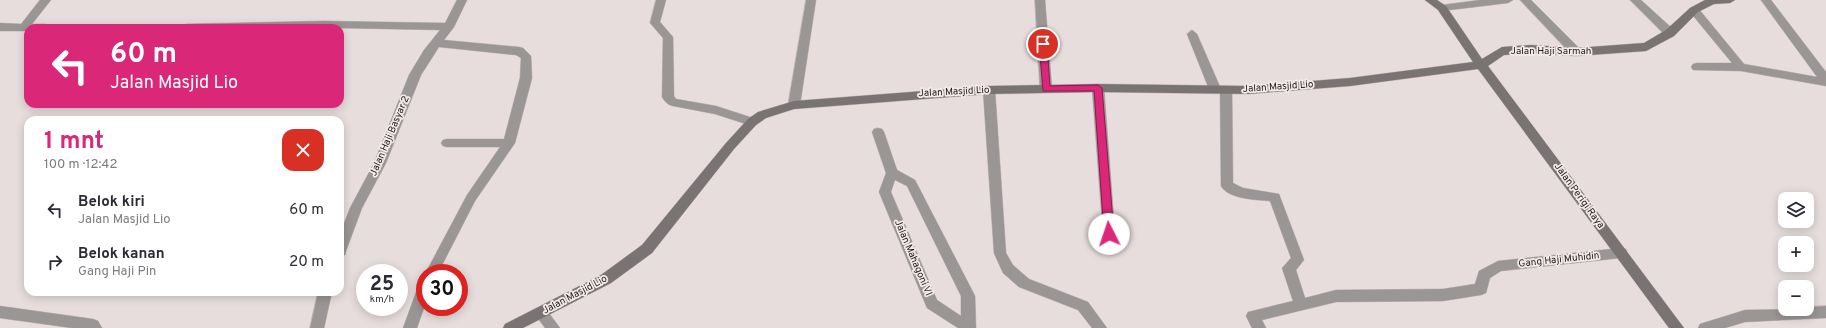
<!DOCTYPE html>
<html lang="id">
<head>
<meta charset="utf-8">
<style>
  :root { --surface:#fff; --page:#f7f7f7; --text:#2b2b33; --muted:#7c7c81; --accent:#db2777 }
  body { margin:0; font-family:Overpass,sans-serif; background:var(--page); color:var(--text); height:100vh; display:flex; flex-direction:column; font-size:15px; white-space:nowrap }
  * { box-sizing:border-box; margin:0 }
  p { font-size:13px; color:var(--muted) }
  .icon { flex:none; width:22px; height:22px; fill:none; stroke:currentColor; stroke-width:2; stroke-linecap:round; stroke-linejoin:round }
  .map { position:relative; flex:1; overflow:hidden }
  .details { position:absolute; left:24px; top:116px; width:320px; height:180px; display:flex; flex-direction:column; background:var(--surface); border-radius:12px; box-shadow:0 2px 10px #0003 }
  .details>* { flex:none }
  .top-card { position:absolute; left:24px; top:24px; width:320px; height:84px; border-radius:12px; box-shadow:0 2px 10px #0003; background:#db2777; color:#fff; overflow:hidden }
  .tools { position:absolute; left:1778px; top:192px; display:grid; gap:8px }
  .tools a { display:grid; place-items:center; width:36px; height:36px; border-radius:8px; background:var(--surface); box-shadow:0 2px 10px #0003; font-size:20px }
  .speed { position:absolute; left:356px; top:264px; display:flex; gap:8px; font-size:20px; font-weight:700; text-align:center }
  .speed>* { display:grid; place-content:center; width:52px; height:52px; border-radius:50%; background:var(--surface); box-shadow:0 2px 10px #0003; line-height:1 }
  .speed small { font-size:10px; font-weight:400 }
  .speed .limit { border:6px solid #d22; background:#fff; color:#111 }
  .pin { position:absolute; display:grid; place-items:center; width:34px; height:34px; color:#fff; margin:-17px; border:2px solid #fff; border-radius:50%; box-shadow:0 1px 4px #0007 }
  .me { position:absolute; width:44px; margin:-22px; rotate:356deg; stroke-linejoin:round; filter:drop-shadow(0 0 3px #0008) }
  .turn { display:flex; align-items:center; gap:14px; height:84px; padding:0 20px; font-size:18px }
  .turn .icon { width:52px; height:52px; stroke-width:2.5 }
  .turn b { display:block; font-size:28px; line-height:34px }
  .round { display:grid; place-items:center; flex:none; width:42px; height:42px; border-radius:12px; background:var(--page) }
  .summary { display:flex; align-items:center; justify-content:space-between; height:68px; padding:0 20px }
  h1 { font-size:24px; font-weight:700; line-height:30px; color:var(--accent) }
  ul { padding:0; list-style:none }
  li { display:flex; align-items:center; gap:12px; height:52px; padding:0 20px }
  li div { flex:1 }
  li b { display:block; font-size:15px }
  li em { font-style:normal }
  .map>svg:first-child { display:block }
</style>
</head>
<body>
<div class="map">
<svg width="1826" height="328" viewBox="0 0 1826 328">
  <rect width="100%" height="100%" fill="#e7dddd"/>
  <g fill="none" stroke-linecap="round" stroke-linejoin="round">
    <defs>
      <path id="street" d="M40,0H51L32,24H45L50,28H28V31H0V23L21,24Z
        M457,0H467L454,27L444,40L519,47L523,48L531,56L532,78L515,143L475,201L438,273L425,274L467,195L500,147H447L443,146L441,143L443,140L447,139H504L520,78L521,58L516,55L439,47L421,75L386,163L362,208L346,251L345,255L340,256V234L350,208L374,163L409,75L424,50L440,30L340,28H181L186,24L324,21L445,23Z
        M656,0H666L660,22L673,37L674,96L676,99L716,106L756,119L758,122L756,125L752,126L715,114L673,106C668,105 665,102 662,97L663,38L650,23Z
        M806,0H816L800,105L798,108H790L788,105Z
        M1035,0H1045L1052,89L1050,92H1042L1040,89Z
        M1480,0H1513L1508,3L1442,11L1437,8L1442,5Z
        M1520,0H1531L1580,49L1581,52L1580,55H1572Z
        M1630,0H1641L1674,30L1675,33L1674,36H1666Z
        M1761,0H1771L1826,72V86L1741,71L1693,70L1691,67L1693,64L1697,63H1732L1690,12L1689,10L1690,8H1698L1744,64L1817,77Z
        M1192,30L1197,34L1221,89L1219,92H1211L1209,89L1187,34Z
        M1098,84L1102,85L1104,88L1115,234L1113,238L1109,239L1105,238L1103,234L1092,88L1094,85Z
        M989,86L993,87L995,90L1006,253L1013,265L1029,279L1088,302L1107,328H1092L1078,310L1019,287L1003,273L994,253L983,90L985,87Z
        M1226,86L1230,87L1232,90L1233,183L1243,188L1279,194L1304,260L1296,270L1305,298L1336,290L1443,289L1475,284L1479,271L1498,261L1621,248L1626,249L1627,253L1626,257L1621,258L1501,271L1490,278L1486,293L1481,295L1443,301L1336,302L1262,320L1266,328H1252L1246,316L1248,312L1293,301L1282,268L1291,258L1270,201C1257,200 1228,199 1221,186L1220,90L1222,87Z
        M878,128L882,129L884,132L897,170L915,180L973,292L975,296L976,328H958L927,308L879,192L886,173L872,132L874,129ZM895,180L907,186L961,296V316L937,300L891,192Z
        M425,281V305L417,328H403L418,287L420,283Z
        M318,292H332L324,328H310Z
        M0,306L93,319L98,321L102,328H72L0,318Z
        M1826,306V318L1745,322L1725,328H1698L1700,324L1745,310L1807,309V307Z
        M541,307L546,309L560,328H545L534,313L536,309Z"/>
      <path id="secondary" d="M1425,0H1437L1446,6L1482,59L1502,47L1531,45L1576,48L1644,43L1666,30L1690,8L1705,0H1735L1730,3L1714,4L1698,12L1674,36L1646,51L1576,56L1531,53L1504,55L1488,66L1684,328H1669L1478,69L1350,86L1248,94L1098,92L989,94L794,109L766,118L756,125L734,149L652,253L611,283L523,328H503L505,324L601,275L642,245L726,143L748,119L758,112L794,101L989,86L1098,84L1248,86L1350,78L1473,62L1438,10Z"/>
    </defs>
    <!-- street casing -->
    <use href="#street" stroke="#c3baba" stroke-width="1"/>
    <!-- secondary casing -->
    <use href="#secondary" stroke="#c3baba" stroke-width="1"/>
    <!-- street -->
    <use href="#street" fill="#9b9696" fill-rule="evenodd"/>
    <!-- secondary -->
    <use href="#secondary" fill="#797373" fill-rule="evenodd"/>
  </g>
  <!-- route -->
  <path fill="#db2777" stroke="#8e194d" d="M1043,41L1047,44L1050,86L1098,85L1102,88L1114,234L1112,237L1109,238L1104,234L1094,91H1043L1039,44Z"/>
  <g text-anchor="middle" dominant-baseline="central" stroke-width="3.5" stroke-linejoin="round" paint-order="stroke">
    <!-- street labels -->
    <g font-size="10" fill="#1d1919" stroke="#f5eaea">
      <text x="1551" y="51">Jalan Haji Sarmah</text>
      <text transform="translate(1278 87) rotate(-4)">Jalan Masjid Lio</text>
      <text transform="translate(954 92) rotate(-3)">Jalan Masjid Lio</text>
      <text transform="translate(390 136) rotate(-67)">Jalan Haji Basyar 2</text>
      <text transform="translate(1579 196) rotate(54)">Jalan Perigi Raya</text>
      <text transform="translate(913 258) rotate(67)">Jalan Mahagoni VI</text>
      <text transform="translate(1559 260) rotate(-6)">Gang Haji Muhidin</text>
      <text transform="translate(575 295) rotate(-28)">Jalan Masjid Lio</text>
    </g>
  </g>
</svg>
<div class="tools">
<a><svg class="icon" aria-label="layers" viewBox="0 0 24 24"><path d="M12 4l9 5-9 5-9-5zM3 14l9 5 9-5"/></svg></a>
<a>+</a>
<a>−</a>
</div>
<div class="speed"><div>25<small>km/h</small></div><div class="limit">30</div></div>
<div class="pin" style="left:1043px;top:44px;background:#d93025"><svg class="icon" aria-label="arrive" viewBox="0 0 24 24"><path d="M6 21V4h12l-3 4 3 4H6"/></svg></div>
<svg class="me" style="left:1109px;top:234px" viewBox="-20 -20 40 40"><circle r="19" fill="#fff"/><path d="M0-13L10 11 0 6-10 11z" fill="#db2777"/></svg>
<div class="top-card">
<div class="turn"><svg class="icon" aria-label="left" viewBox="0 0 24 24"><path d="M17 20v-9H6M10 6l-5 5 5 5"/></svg><div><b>60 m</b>Jalan Masjid Lio</div></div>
</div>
<section class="details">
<div class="summary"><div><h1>1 mnt</h1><p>100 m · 12:42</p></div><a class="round" style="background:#d93025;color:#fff"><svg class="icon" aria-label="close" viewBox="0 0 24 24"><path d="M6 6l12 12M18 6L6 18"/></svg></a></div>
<ul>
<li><svg class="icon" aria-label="left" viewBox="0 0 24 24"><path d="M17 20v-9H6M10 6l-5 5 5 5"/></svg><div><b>Belok kiri</b><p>Jalan Masjid Lio</p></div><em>60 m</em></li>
<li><svg class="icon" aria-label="right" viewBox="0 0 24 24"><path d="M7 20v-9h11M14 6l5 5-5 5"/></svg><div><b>Belok kanan</b><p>Gang Haji Pin</p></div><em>20 m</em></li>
</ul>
</section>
</div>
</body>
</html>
